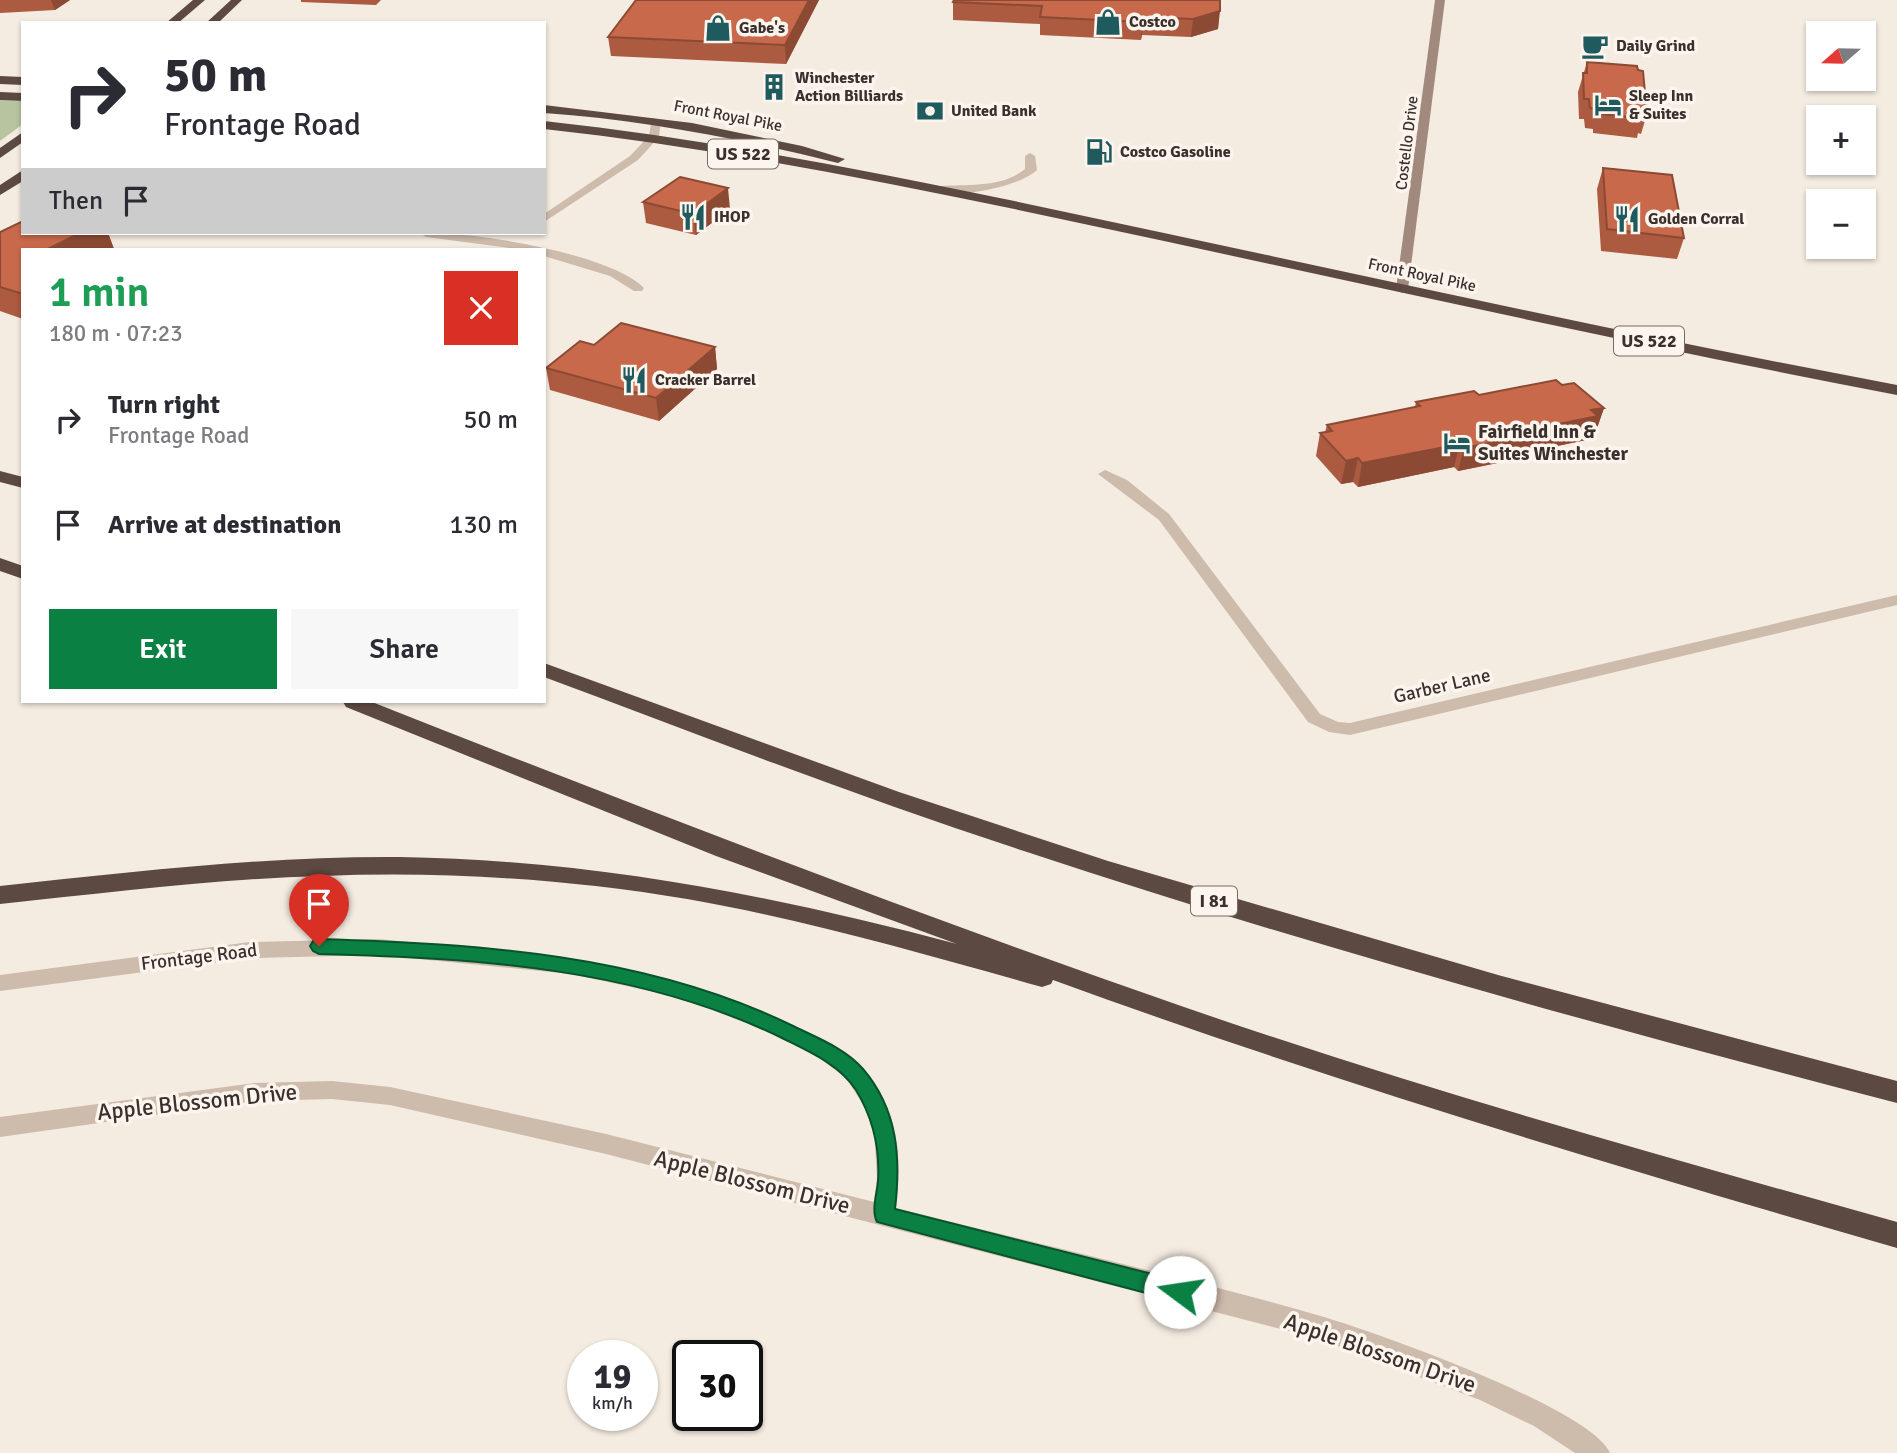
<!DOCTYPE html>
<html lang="en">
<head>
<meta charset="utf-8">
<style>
  :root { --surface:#fff; --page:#f7f7f7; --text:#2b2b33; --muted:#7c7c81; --accent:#0b8043 }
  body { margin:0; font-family:Signika,sans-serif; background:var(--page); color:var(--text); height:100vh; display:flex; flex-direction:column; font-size:26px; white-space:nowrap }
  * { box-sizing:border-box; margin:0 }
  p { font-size:23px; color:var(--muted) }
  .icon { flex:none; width:38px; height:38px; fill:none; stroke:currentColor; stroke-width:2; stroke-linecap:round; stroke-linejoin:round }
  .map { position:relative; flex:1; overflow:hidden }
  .sheet { position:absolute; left:21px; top:248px; width:525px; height:455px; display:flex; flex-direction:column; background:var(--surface); border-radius:0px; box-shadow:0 2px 5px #0004 }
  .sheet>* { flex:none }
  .top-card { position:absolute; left:21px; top:21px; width:525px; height:214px; border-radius:0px; box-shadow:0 2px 5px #0004; background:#fff; color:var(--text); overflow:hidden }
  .needle { width:46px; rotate:250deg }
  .tools { position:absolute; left:1806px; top:21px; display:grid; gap:14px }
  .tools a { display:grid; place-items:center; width:70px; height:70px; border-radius:0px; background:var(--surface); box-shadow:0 2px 5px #0004; font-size:35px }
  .speed { position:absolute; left:567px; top:1340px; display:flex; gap:14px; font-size:35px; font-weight:700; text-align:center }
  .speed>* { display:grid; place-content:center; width:91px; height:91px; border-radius:50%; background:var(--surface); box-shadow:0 2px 5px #0004; line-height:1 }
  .speed small { font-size:18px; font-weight:400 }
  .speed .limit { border:4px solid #111; border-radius:10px; background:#fff; color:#111 }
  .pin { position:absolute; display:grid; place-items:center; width:60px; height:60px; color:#fff; margin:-72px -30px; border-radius:50% 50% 50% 0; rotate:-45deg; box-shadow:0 0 7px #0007 }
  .pin .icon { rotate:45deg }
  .me { position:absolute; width:77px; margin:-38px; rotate:284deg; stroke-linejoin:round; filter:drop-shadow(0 0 5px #0008) }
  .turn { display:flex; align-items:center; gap:24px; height:147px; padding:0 28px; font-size:32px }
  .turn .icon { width:91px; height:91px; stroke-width:2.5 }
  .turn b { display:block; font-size:49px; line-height:60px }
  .then { display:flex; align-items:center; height:66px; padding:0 28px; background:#0003; gap:14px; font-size:26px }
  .round { display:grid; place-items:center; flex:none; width:74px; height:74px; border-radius:0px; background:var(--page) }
  .headline { display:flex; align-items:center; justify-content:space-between; height:119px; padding:0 28px }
  h1 { font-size:42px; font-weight:600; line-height:52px; color:#1e9e55 }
  .action { display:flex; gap:14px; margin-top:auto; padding:14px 28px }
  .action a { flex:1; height:80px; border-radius:0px; background:var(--accent); color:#fff; font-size:28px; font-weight:600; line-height:80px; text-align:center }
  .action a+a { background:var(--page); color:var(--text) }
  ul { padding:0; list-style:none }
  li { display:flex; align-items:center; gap:21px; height:105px; padding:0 28px }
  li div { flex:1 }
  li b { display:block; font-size:26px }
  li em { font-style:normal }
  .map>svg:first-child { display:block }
</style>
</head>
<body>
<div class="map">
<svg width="1897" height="1453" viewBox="0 0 1897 1453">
  <rect width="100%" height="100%" fill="#f4ebe1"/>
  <!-- green -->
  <path fill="#b8c4a0" d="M0,100L23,101V124L0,141Z"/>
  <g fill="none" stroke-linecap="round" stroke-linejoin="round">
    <!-- street -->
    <path fill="#cdbbac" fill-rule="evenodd" d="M652,118L661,120L659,137L638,160L544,222V214L630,156L649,136Z
      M1030,153L1035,156L1037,170C1021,186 953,201 935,189L941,186C969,184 1002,188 1025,169V156Z
      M420,233C470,231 610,253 644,288L642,291H634L610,276L544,256V250H525L426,237Z
      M1105,470L1127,480L1169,514L1320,714L1338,722L1350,723L1897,595V605L1350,735L1329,732L1308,722L1159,520L1098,474Z
      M378,939C528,954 663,960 801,1029C822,1039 849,1050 863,1068C899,1115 902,1151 896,1208C1036,1244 1178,1275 1317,1315C1370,1330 1591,1408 1610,1453H1575L1534,1426L1480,1400L1319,1339L606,1154L390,1105L332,1099L255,1101L0,1137V1117L255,1083L332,1081L390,1087L606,1134L874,1202L877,1178L874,1127L866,1109L846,1078L818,1057L755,1025L682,998L571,974L378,955L250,958L0,991V975L250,942Z"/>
    <!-- secondary -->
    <path fill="#a18a7d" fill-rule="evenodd" d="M1435,0H1445L1408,289L1402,293L1396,289Z"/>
    <!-- highway -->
    <path fill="#5c4a42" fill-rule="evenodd" d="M193,0H205L178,23H166Z
      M231,0H242L218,23H206Z
      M0,76L23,77V85L0,84Z
      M0,92L23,93V101L0,100Z
      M544,105L692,123L802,146L845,159L838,163C741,139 644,120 544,113Z
      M544,121C753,144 959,189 1164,233C1408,285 1652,339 1897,385V395C1652,348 1408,294 1164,241C959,197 753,152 544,129Z
      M23,132V142L0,158V148Z
      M23,170V181L0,195V185Z
      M0,471L23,477V488L0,482Z
      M0,558L23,566V579L0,571Z
      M544,663L899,792L1108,861L1498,975L1897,1081V1103C1605,1027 1314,947 1027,852C864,799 705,737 544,677Z
      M343,702H372C641,808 910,912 1184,1007C1418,1088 1658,1155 1897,1222V1248C1613,1166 1330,1081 1053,980L1051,984L1042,987C924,954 807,920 687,899C567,879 444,871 322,876C214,879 107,893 0,904V886C133,872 266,856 400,857C592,860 773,895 957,944L716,856L346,707Z"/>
  </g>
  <!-- wall -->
  <path fill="#ac5a40" d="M0,0H70L55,10L0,13Z
    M301,0H381L376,5L301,2Z
    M819,0L786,64L611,56L608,37Z
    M1220,0L1218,29L1191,37L1142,35L1141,40L1040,35V24L953,20V2Z
    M1587,62L1647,114L1641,134L1638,133L1637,138L1593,133V129L1585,128L1584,119H1579L1578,92Z
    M1603,168L1684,238L1677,259L1601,251L1597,189Z
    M643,202L730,209L696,235L646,223Z
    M0,232L23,233H108L114,249L23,250V319L0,311Z
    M594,345L715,347L717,369L659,421L550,390L546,368Z
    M1562,385L1604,408L1596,431L1593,432L1591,439L1518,454L1517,459L1458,471L1454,467L1358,487L1353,482L1341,484L1316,456L1320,433L1325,432L1327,425L1415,407L1416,402Z"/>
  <!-- shaded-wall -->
  <path fill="#8c4a34" d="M51,0H70L55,10Z
    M809,0H819L786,64L785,45Z
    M1220,11L1218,29L1191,37L1193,19Z
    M1143,17L1142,35L1141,40L1142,22Z
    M728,188L730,209L696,235L693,214Z
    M80,233H108L114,249L111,250H46Z
    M715,347L717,369L659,421L656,398Z
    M1604,408L1596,431L1593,432L1591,439L1518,454L1517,459L1458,471L1464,448L1591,410Z
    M1460,444L1454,467L1358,487L1362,463Z
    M1358,458L1353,482L1341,484L1346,461Z"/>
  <!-- building -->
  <path fill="#c8694b" stroke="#8c4a34" stroke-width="2" d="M636,0H809L785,45L608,37Z
    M954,0H1220V11L1193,19L1143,17L1142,22L1040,17L1042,6L953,2Z
    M1587,62L1637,66L1638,70L1643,71L1647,114L1643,113V118L1599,114L1598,109L1590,108L1589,99H1584L1583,73H1587Z
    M1603,168L1672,175L1684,238L1607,229Z
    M680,177L728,188L693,214L643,202Z
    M23,221V233H80L46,250H23V294L0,287V232Z
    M621,323L715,347L656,398L546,368L580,341L594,345Z
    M1556,380L1562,385L1574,383L1604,408L1591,410L1598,416L1519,432L1523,436L1464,448L1460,444L1362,463L1358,458L1346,461L1320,433L1332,431L1327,425L1420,406L1416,402L1474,391L1479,395Z"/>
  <!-- route -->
  <path fill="#0b8043" stroke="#07532c" stroke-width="2" d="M319,939C479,944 645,954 791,1025C815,1037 845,1048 863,1069C898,1110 901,1158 895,1209L1180,1281L1188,1284L1191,1292L1188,1299L1180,1302L877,1222C871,1210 877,1194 878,1181C880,1149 873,1118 856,1090C840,1065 810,1052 784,1039C640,968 477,958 319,954L313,951L310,946L313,941Z"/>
  <!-- icons -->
  <defs>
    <symbol id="shop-bare" viewBox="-9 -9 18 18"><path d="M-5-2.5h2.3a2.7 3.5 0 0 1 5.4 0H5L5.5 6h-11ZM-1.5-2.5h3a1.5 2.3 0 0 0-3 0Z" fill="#1f5a5e" stroke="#fbf5ee" stroke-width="2.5" paint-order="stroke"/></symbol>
    <symbol id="cafe-bare" viewBox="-9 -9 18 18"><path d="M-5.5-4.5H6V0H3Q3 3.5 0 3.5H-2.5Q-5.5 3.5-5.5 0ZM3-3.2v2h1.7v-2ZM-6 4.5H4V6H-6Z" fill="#1f5a5e" stroke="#fbf5ee" stroke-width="2.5" paint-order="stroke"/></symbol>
    <symbol id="building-bare" viewBox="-9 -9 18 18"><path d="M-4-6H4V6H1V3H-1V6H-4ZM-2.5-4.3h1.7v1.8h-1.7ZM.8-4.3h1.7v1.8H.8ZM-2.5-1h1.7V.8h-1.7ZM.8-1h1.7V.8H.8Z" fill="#1f5a5e" stroke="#fbf5ee" stroke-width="2.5" paint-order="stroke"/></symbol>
    <symbol id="hotel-bare" viewBox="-9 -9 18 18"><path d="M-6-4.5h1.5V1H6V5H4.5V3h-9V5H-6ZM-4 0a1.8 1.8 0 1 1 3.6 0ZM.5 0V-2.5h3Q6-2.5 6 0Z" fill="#1f5a5e" stroke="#fbf5ee" stroke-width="2.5" paint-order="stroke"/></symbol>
    <symbol id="bank-bare" viewBox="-9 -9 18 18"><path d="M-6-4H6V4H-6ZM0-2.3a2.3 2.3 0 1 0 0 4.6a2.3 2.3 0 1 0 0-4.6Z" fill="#1f5a5e" stroke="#fbf5ee" stroke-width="2.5" paint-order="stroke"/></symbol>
    <symbol id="fuel-bare" viewBox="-9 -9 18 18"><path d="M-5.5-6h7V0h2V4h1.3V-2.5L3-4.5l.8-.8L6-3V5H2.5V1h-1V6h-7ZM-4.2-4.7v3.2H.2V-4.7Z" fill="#1f5a5e" stroke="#fbf5ee" stroke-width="2.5" paint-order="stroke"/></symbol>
    <symbol id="restaurant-bare" viewBox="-9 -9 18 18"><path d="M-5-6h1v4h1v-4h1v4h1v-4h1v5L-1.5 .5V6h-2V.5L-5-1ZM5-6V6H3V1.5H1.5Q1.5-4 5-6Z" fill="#1f5a5e" stroke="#fbf5ee" stroke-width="2.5" paint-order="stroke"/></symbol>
  </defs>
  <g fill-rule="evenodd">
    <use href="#shop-bare" x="1089" y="3" width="38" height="38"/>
    <use href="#shop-bare" x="699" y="9" width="38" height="38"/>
    <use href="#cafe-bare" x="1576" y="27" width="38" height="38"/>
    <use href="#building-bare" x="755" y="68" width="38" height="38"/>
    <use href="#hotel-bare" x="1589" y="86" width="38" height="38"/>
    <use href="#bank-bare" x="911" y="92" width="38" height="38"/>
    <use href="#fuel-bare" x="1080" y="133" width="38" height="38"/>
    <use href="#restaurant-bare" x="674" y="198" width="38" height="38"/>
    <use href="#restaurant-bare" x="1608" y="200" width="38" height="38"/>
    <use href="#restaurant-bare" x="615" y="361" width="38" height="38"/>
    <use href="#hotel-bare" x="1438" y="424" width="38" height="38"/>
  </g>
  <g text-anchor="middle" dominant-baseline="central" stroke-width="7" stroke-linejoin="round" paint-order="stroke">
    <!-- far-poi labels -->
    <g font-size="16" font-weight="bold" fill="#3b302b" stroke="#fbf5ee" text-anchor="start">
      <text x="1129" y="22">Costco</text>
      <text x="739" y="28">Gabe's</text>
      <text x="1616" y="46">Daily Grind</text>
      <text x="795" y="78">Winchester<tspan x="795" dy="18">Action Billiards</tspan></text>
      <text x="1629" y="96">Sleep Inn<tspan x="1629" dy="18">&amp; Suites</tspan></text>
      <text x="951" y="111">United Bank</text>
      <text x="1120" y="152">Costco Gasoline</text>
      <text x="714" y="217">IHOP</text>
      <text x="1648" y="219">Golden Corral</text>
      <text x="655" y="380">Cracker Barrel</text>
    </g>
    <!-- far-street labels -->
    <g font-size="16" fill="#3b302b" stroke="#fbf5ee">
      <text transform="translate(728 116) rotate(11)">Front Royal Pike</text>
      <text transform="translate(1407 143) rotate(-83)">Costello Drive</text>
      <text transform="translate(1422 275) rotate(12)">Front Royal Pike</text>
    </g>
    <!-- shield labels -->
    <g fill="#fbf5ee" stroke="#756b66" stroke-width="2">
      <rect x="708" y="139.5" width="70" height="29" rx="5"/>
      <rect x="1614" y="326.5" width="70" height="29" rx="5"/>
      <rect x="1191" y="886.5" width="46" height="29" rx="5"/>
    </g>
    <g font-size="18" font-weight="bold" fill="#3b302b">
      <text x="743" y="154">US 522</text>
      <text x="1649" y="341">US 522</text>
      <text x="1214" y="901">I 81</text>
    </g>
    <!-- poi labels -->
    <g font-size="19" font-weight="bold" fill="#3b302b" stroke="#fbf5ee" text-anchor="start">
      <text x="1478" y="432">Fairfield Inn &amp;<tspan x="1478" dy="22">Suites Winchester</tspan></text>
    </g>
    <!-- street labels -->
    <g font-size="19" fill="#3b302b" stroke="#fbf5ee">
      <text transform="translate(1442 686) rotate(-13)">Garber Lane</text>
      <text transform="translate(199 957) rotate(-7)">Frontage Road</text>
    </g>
    <!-- near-street labels -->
    <g font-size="23" fill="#3b302b" stroke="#fbf5ee">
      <text transform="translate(197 1102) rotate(-6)">Apple Blossom Drive</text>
      <text transform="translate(752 1182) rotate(14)">Apple Blossom Drive</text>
      <text transform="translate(1380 1353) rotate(19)">Apple Blossom Drive</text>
    </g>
  </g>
</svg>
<div class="tools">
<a><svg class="needle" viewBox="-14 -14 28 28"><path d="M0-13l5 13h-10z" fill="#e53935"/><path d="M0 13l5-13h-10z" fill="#7c7c81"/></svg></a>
<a>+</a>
<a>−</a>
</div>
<div class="speed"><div>19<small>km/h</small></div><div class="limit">30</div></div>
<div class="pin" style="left:319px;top:946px;background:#d93025"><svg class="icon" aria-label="arrive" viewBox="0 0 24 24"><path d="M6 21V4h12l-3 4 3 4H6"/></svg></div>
<svg class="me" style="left:1180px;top:1292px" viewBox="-20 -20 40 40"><circle r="19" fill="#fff"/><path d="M0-13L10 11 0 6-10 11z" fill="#0b8043"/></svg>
<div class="top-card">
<div class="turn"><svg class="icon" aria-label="right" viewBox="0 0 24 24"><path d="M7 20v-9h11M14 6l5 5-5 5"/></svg><div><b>50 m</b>Frontage Road</div></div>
<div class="then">Then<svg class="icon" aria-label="arrive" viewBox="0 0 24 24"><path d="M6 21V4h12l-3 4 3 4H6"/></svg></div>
</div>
<section class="sheet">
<div class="headline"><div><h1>1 min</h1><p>180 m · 07:23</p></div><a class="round" style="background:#d93025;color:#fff"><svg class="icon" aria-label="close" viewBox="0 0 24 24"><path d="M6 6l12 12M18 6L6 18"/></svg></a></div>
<ul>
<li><svg class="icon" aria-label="right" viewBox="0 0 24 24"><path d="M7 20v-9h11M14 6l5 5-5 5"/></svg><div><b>Turn right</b><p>Frontage Road</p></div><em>50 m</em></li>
<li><svg class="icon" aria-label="arrive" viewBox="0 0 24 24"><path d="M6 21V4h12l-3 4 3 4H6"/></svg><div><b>Arrive at destination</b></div><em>130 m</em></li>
</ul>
<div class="action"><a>Exit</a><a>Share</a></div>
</section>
</div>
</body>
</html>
